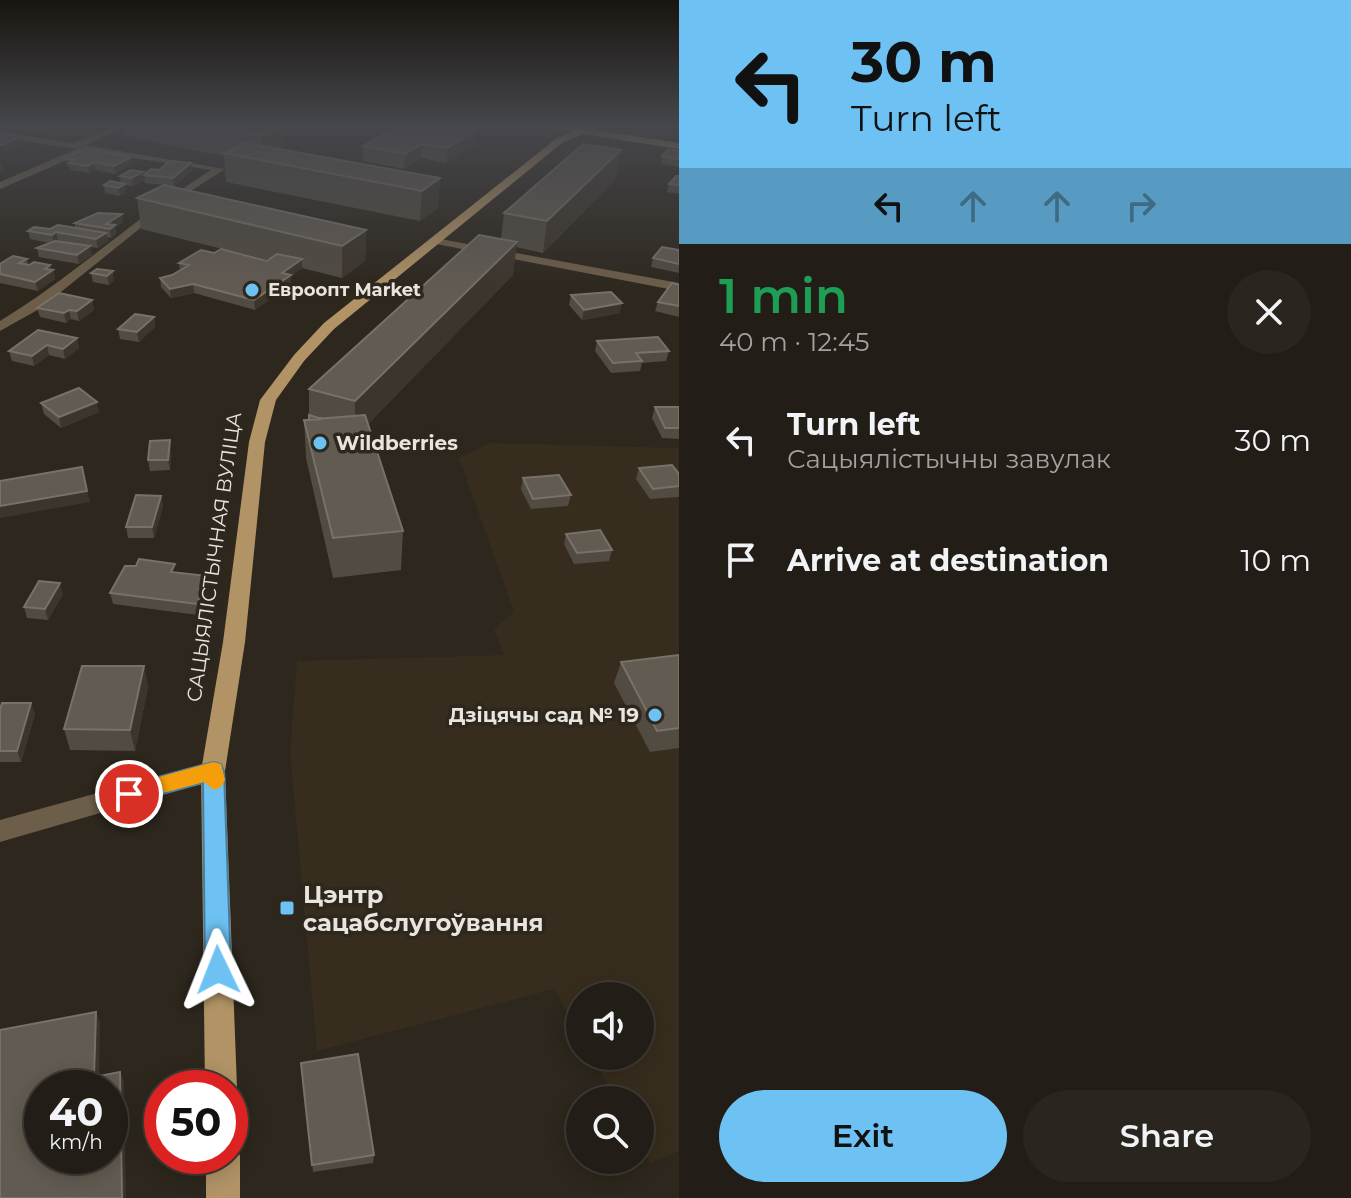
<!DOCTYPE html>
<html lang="en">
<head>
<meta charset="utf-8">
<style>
  :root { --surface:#221d16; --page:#2a261f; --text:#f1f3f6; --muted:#a2a2a1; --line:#3f3b35; --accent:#6dc2f3 }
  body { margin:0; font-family:Montserrat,sans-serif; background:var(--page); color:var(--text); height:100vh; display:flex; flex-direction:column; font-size:30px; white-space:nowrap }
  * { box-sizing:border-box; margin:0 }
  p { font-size:26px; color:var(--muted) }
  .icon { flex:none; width:44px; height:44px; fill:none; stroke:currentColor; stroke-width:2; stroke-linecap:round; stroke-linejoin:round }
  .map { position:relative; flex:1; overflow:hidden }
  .details { display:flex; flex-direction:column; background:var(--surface); width:672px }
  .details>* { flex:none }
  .guide { background:#6dc2f3; color:#111; overflow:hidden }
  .controls { position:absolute; left:566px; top:982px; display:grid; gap:16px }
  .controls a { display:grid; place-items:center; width:88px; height:88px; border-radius:50%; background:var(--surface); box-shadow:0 4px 20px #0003,0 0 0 2px var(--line); font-size:40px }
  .speed { position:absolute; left:24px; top:1070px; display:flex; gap:16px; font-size:40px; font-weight:700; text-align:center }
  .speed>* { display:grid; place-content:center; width:104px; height:104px; border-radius:50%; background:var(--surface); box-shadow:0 4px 20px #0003,0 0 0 2px var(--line); line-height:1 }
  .speed small { font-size:20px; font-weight:400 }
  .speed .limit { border:12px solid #d22; background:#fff; color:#111 }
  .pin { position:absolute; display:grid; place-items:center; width:68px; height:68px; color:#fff; margin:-34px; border:4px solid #fff; border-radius:50%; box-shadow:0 2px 8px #0007 }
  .me { position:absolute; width:88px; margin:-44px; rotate:358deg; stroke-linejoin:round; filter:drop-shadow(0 0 6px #0008) }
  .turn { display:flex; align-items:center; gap:28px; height:168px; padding:0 40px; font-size:36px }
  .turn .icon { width:104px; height:104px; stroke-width:2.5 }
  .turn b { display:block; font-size:56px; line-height:68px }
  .lanes { display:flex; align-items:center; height:76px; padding:0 40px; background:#0003; justify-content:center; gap:40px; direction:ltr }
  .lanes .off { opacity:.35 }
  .round { display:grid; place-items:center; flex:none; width:84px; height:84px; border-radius:42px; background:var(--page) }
  .overview { display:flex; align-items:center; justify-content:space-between; height:136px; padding:0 40px }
  h1 { font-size:48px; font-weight:600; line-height:60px; color:#1e9e55 }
  .action { display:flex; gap:16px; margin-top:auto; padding:16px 40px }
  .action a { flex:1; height:92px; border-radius:48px; background:var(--accent); color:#111; font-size:32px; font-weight:600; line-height:92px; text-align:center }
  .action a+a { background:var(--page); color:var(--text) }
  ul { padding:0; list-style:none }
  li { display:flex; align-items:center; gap:24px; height:120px; padding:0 40px }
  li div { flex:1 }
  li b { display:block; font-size:30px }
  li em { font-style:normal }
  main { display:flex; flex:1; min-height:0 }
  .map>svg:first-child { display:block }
</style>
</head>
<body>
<main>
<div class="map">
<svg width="679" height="1198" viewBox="0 0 679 1198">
  <rect width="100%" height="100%" fill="#2d271d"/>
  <!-- built -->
  <path fill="#372d1e" d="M490,443L679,448V1151L650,1163L640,1144V1100H616L592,1056H640V996H580V1035L554,989L317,1051L290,752L297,661L504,655L494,629L514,612L459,458Z"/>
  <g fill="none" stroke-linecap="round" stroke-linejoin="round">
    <!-- minor -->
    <path fill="#6d5e49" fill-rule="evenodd" d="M118,125H129L85,145L225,169L169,205L41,308L0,331V321C74,276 137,216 211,170L88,151L0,189V182L77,149L0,137V131L73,143Z
      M435,238L679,283V291L431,243V239Z
      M213,761L221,764L225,771L221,778L0,842V820Z"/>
    <!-- major -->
    <path fill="#b19366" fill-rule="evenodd" d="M542,125L582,128L602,125L594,130L679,143V149L584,134L563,142L334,329L304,361L276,400L265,442L245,642L225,771L237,1088L230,1100V1088H205L201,771L223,642L249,442L260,400L294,355L324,323L557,138L572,132Z
      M230,1142L235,1144L240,1156V1198H206V1156H230Z"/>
  </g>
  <!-- wall -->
  <path fill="#514b41" d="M9,125H57L37,134L10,129Z
    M123,125H272L281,126L282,149L440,178L438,208L420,221L226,182L224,156L125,136Z
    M476,130L474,144L446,163L421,158L404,169L363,161V146Z
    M679,151V167L661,164L662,156Z
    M66,159L132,164L115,174L95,170L89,173L71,170L70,167L68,166Z
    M191,163L192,171L174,186L145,183L144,175L159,170Z
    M120,176L144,180L133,186L125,185L126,192L120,196L105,193L104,185L121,183Z
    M679,176V194L667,192L669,184Z
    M616,179L543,253L516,247L513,275L368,424L403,531L401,570L333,578L306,458L304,420H309V389L501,239L504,213Z
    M137,198L366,230L365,261L342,278L302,268L291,276V284L255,310L194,293L171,298L161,287L160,278L172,275L180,270L179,263L268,260L141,229Z
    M122,214L123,222L115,227L116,234L111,238L107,237L108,241L98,248L90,247L92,255L79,264L39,257L37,248L49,243L30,239L28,231L75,228V223Z
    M679,250V273L651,267L653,258Z
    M27,259L28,265H50L51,270H53L55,279L38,291L0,283V264Z
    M97,269L114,280L109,285L93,282L91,273Z
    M679,285V317L655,311L658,302Z
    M571,295L620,313L582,320L569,305Z
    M92,300L94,310L79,321L71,319L66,323L40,317L37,308Z
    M154,317L155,327L139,342L120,339L118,329Z
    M77,338L79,348L65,359L49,355L34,366L12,361L9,351Z
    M597,341L669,351L666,361L642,363L640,371L611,373L595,351Z
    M41,403L99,412L61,428L44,414Z
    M655,407H679V439L662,438L652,418Z
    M171,451L170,470L150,471L148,460Z
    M639,468L679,474V497L650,499L636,479Z
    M523,478L571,495L568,506L531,509L521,489Z
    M161,496L163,506L154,538H128L126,527Z
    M566,534L612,550L609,561L574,564L564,544Z
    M176,572L208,576L209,587L198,615L113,604L110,593Z
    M63,594L48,620L27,618L24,607Z
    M679,655V748L650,752L614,683L621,662Z
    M144,666L148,687L135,751L70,750L64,729Z
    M0,709L35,714L21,762H0Z
    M301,1063L374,1155L373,1163L313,1172Z"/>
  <!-- shaded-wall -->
  <path fill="#3c352b" d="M39,125H57L37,134L36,126Z
    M281,126L283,153L262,161L261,136Z
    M476,130L474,144L446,163L447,148Z
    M20,137L22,144L3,153L1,145Z
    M422,144L421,158L404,169L405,154Z
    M621,150L616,179L543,253L547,221Z
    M131,157L132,164L115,174L114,166Z
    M2,162L4,170L0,172V163Z
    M94,162L95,170L89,173L88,166Z
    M191,163L192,171L174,186L173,178Z
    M143,172L144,180L133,186L131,178Z
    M440,178L438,208L420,221L422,191Z
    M125,184L126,192L120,196L118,188Z
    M122,214L123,222L115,227L116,234L111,238L110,229L106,224Z
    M366,230L365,261L342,278V246Z
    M56,232L58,241L54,244L52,235Z
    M106,233L108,241L98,248L96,239Z
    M517,242L513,275L355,438V401Z
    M90,246L92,255L79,264L77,255Z
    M302,259V268L291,276V284L255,310L254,300L282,273Z
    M50,265L51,271L53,270L55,279L38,291L35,282L45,269Z
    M113,271L114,280L109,285L107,276Z
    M193,284L194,293L171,298L170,289Z
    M92,300L94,310L79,321L77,311Z
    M622,303L620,313L582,320L584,310Z
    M69,310L71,319L66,323L64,313Z
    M154,317L155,327L139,342L137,332Z
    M77,338L79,348L65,359L63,349Z
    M47,345L49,355L34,366L32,356Z
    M97,402L99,412L61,428L59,417Z
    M170,440L171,451L170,470L168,460Z
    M82,467L90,502L0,518V506Z
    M161,496L163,506L154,538L152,527Z
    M208,576L209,587L198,615L197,604Z
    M60,583L63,594L48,620L45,609Z
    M144,666L148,687L135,751L130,730Z
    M31,703L35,714L21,762L17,751Z
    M96,1012L100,1022L99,1086L94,1077Z
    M120,1072L124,1081L126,1198H122Z"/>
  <!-- building -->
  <path fill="#625b52" stroke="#777168" stroke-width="2" fill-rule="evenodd" d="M199,125H272L281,126L261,136Z
    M398,125H455L476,130L447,148L422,144L405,154L363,146Z
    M0,136L20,137L1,145H0Z
    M245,143L440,178L422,191L224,153Z
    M583,144L621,150L547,221L504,213Z
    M84,149L131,157L114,166L94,162L88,166L69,163L74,160L66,159Z
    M668,149L679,151V159L662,156Z
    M170,161L191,163L173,178L144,175L151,169L159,170Z
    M131,170L143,172L131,178L120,176Z
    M676,176H679V185L669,184Z
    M110,181L125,184L118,188L104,185Z
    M164,185L366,230L342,246L137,198Z
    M98,213L122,214L106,224L115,225L110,229L75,223Z
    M58,225L106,233L96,239L56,232L52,235L28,231L34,227L50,229Z
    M479,235L517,242L355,401L309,389Z
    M55,241L90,246L77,255L37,248Z
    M662,247L679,250V264L653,258Z
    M221,249L267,261L277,254L302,259L282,273L291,275L254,300L193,284L170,289L160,278L172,275L189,265L179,263L201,250L214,253Z
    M13,256L27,259L19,263L29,265L34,262L50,265L45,269L53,270L35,282L0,274V264Z
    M97,269L113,271L107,276L91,273Z
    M672,283L679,285V306L658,302Z
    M611,292L622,303L584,310L571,295Z
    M59,293L92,300L77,311L69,310L64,313L37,308Z
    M135,314L154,317L137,332L118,329Z
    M38,330L77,338L63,349L47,345L32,356L9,351Z
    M658,337L669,351L636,353L642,361L613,363L597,341Z
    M79,388L97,402L59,417L41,403Z
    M655,407H679V428H665Z
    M309,415L322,419L309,420Z
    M365,415L403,531L333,538L304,420Z
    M170,440L168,460H148L150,441Z
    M672,465L679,474V486L653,489L639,468Z
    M82,467L87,491L0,506V481Z
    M559,475L571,495L533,499L523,478Z
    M136,495L161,496L152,527H126Z
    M600,530L612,550L577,553L566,534Z
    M139,559L175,564L171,572L208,576L197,604L110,593L125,566H136Z
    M39,581L60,583L45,609L24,607Z
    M679,655V728L657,731L621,662Z
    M82,666H144L130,730L64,729Z
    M2,703H31L17,751H0V709Z
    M96,1012L94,1077L120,1072L122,1198H0V1030ZM42,1088H110V1156H42Z
    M358,1054L374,1155L312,1165L301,1063Z"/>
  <!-- sky -->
  <linearGradient id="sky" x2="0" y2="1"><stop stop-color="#191510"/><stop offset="0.43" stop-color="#46474c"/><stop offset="1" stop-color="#46474c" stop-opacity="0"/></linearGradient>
  <rect width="679" height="292" fill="url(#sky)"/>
  <!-- route -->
  <path fill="#6dc2f3" stroke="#477e9e" stroke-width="2" d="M213,762L221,764L224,771L231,970L227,979L218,983L209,979L205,970L203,783L129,803L121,801L117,794L121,787L129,785Z"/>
  <!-- slow -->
  <path fill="#f59e0b" d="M213,762L221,764L225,780L221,787L214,790L204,782L167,792L159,790L156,783L159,777Z"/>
  <!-- markers -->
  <g fill="#6dc2f3" stroke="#2d271d" stroke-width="3">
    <circle cx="252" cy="290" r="8"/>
    <circle cx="320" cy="443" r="8"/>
    <circle cx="655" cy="715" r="8"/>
    <rect x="279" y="900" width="16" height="16" rx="4"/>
  </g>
  <g text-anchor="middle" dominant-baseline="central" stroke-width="7" stroke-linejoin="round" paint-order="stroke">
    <!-- far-poi labels -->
    <g font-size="18" font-weight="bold" fill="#e9e5de" stroke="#2d271d" text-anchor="start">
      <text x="268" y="290">Евроопт Market</text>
    </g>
    <!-- poi labels -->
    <g font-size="20" font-weight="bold" fill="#e9e5de" stroke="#2d271d" text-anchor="start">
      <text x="336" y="443">Wildberries</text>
      <text x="639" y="715" text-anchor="end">Дзіцячы сад № 19</text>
    </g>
    <!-- street labels -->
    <g font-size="20" fill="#e9e5de" stroke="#2d271d">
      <text transform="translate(214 557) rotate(-82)">САЦЫЯЛІСТЫЧНАЯ ВУЛІЦА</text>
    </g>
    <!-- near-poi labels -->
    <g font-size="24" font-weight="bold" fill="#e9e5de" stroke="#2d271d" text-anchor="start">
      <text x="303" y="894">Цэнтр<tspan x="303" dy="28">сацабслугоўвання</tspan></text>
    </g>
  </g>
</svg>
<div class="controls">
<a><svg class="icon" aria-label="sound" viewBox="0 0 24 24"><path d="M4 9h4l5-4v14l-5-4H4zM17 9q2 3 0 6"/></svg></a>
<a><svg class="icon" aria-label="search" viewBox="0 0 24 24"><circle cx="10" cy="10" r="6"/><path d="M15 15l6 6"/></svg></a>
</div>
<div class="speed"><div>40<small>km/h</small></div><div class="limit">50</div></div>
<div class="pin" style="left:129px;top:794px;background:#d93025"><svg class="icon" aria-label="arrive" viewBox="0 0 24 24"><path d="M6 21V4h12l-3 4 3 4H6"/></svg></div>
<svg class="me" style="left:218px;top:970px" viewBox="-20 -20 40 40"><path d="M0-17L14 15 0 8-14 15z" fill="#6dc2f3" stroke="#fff" stroke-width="4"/></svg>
</div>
<section class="details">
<div class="guide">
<div class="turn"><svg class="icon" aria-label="left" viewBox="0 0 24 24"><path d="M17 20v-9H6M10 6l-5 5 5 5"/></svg><div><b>30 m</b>Turn left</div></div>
<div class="lanes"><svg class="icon" aria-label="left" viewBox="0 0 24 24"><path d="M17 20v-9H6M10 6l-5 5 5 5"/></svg><svg class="icon off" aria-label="ahead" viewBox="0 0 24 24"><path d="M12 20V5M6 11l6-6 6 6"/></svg><svg class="icon off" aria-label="ahead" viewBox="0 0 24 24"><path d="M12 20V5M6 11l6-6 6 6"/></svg><svg class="icon off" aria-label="right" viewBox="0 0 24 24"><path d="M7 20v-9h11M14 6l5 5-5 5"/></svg></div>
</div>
<div class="overview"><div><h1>1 min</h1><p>40 m · 12:45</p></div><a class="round"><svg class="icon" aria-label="close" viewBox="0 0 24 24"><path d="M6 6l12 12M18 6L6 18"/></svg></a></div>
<ul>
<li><svg class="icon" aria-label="left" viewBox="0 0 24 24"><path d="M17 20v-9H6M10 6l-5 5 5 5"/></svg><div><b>Turn left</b><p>Сацыялістычны завулак</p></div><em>30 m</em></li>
<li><svg class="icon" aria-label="arrive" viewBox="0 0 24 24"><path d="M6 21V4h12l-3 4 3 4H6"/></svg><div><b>Arrive at destination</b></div><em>10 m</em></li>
</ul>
<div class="action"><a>Exit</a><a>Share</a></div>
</section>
</main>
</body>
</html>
